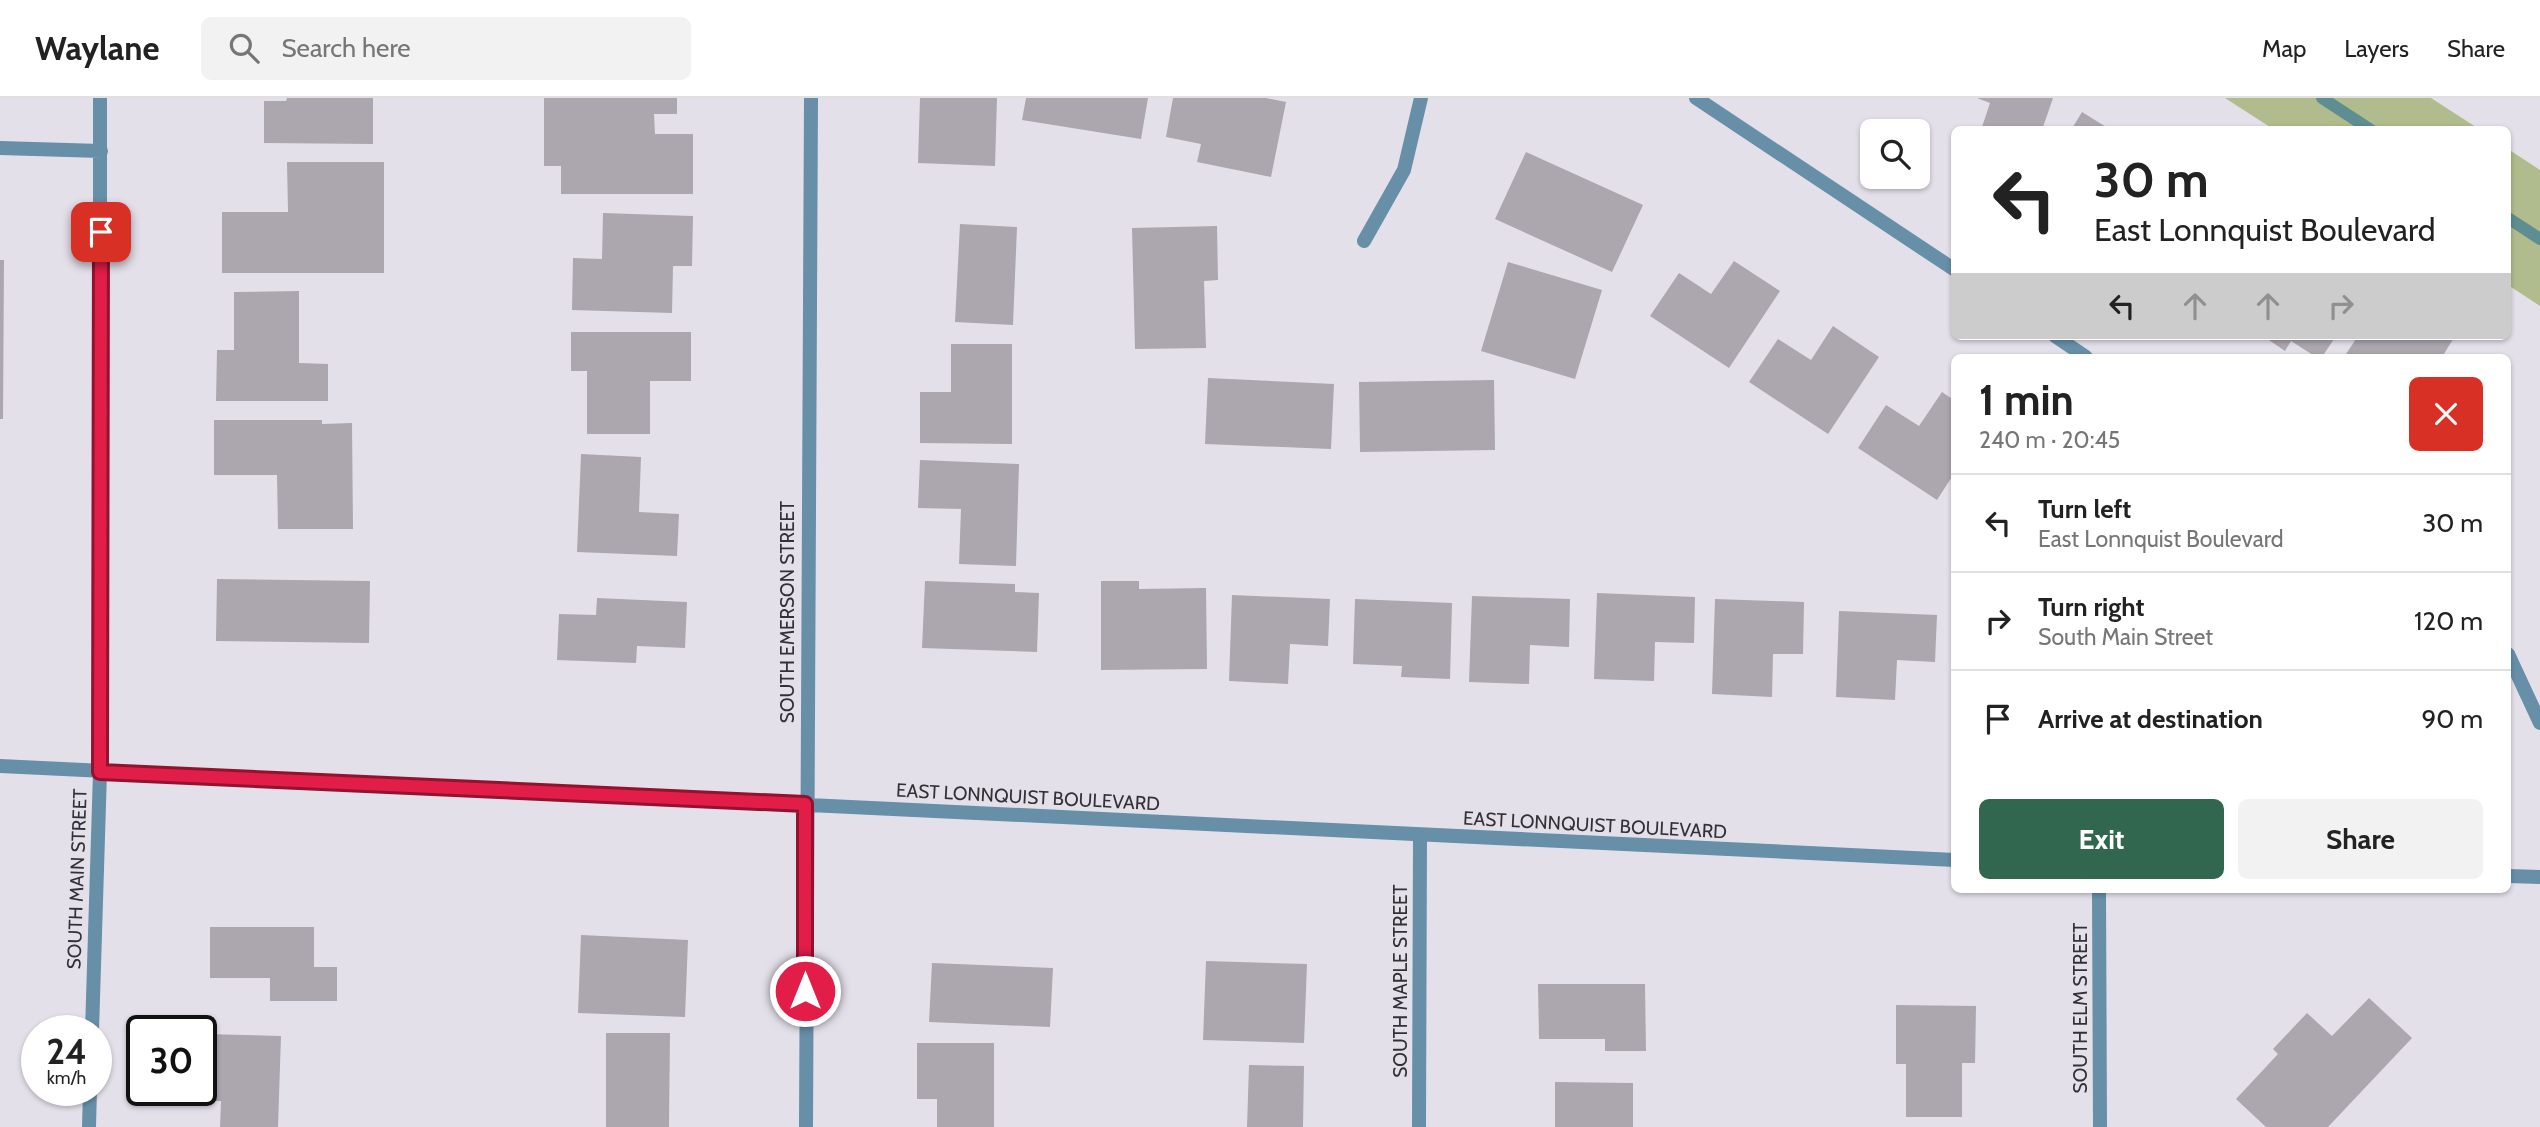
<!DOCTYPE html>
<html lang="en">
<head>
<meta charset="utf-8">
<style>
  :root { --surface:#fff; --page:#f2f2f2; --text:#222; --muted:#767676; --line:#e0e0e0; --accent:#30674e }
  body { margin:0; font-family:Cabin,sans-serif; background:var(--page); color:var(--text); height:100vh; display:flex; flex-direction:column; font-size:26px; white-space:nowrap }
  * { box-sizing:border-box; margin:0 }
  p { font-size:23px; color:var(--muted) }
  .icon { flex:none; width:38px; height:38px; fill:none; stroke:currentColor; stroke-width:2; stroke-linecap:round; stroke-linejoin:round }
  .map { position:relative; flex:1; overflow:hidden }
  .sheet { position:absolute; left:1951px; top:256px; width:560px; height:539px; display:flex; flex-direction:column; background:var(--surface); border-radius:10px; box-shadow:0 2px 5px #0004 }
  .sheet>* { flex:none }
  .guide { position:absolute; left:1951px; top:28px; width:560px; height:214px; border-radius:10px; box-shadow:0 2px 5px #0004; background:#fff; color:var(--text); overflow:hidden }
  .tools { position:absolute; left:1860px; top:21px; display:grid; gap:14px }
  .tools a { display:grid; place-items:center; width:70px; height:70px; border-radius:10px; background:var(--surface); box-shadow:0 2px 5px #0004; font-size:35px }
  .speed { position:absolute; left:21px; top:917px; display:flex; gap:14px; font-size:35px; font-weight:700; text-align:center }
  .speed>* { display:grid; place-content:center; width:91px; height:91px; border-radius:50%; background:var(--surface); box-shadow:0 2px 5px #0004; line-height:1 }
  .speed small { font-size:18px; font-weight:400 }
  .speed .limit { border:4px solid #111; border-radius:10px; background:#fff; color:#111 }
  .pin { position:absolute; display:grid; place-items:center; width:60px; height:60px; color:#fff; margin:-30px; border-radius:14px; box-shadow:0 4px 10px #0006 }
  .me { position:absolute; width:77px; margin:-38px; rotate:0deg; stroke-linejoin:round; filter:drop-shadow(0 0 5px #0008) }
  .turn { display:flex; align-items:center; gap:24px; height:147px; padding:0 28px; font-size:32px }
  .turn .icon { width:91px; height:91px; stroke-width:2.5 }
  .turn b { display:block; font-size:49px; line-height:60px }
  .lanes { display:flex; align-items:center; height:66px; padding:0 28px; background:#0003; justify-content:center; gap:35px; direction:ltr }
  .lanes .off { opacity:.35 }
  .round { display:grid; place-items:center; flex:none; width:74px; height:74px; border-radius:10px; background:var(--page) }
  .overview { display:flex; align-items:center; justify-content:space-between; height:119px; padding:0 28px }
  h1 { font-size:42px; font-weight:700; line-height:52px }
  .button { display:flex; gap:14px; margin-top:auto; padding:14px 28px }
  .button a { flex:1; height:80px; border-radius:10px; background:var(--accent); color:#fff; font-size:28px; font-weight:700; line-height:80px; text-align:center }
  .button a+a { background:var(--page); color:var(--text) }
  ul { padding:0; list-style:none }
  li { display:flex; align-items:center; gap:21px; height:98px; padding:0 28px; border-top:2px solid var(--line) }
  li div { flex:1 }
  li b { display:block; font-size:26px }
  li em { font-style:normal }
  header { display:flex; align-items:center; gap:42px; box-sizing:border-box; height:98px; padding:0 35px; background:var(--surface); border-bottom:2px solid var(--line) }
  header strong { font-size:33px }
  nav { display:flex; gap:38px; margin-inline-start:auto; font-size:24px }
  .search { width:490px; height:63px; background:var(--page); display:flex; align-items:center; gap:18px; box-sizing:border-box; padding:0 24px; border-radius:10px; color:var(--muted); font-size:26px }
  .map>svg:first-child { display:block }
</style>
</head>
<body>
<header>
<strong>Waylane</strong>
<div class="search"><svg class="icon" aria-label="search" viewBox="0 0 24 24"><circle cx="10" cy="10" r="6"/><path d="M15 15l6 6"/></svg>Search here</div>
<nav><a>Map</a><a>Layers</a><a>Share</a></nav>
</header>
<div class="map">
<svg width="2540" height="1029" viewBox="0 0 2540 1029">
  <rect width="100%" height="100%" fill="#e4e0ea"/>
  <!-- green -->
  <path fill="#b0bc8d" d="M2225,0H2431L2479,31H2273Z
    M2508,51L2540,72V208L2508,187Z"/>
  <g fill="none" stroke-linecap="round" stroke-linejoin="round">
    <!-- stream -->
    <path stroke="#5e8e91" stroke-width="12" d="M2322,0L2371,32
      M2508,120L2540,141"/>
  </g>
  <!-- building -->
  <path fill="#aca6ae" d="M287,0H373V46L264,45V3H286Z
    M544,0H677V16H654L655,36H693V96H561V68H544Z
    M920,0H997L995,68L918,65Z
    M1026,0H1148L1141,41L1022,22Z
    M1173,0H1266L1286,4L1271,79L1197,64L1201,46L1166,39Z
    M1977,0H2053L2042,32H1981L1990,5Z
    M2082,14L2111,32H2071Z
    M1526,54L1643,107L1612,174L1495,121Z
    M287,64H384V175H222V114H288Z
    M603,115L693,118L692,168H673L672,215L572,212L573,160L602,161Z
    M960,126L1017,129L1013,227L955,224Z
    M1217,128L1218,182L1204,183L1206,250L1135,251L1132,130Z
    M0,162H4L3,321H0Z
    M1734,163L1780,193L1729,270L1650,218L1679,175L1711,196Z
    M1508,164L1602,192L1575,281L1481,253Z
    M299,193V265L328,266V303H216L217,252H234V194Z
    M1833,228L1879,259L1828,336L1749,284L1778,241L1811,262Z
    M571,234H691V283H650V336H587V273H571Z
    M2263,238H2336L2322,259H2316L2291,243L2285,253Z
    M2358,238H2455L2442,259H2344Z
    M951,246H1012V346L920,345V294H951Z
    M1208,280L1334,286L1331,351L1205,346Z
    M1494,282L1495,352L1360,354L1359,284Z
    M1942,294L1955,303V374L1937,402L1858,350L1886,307L1919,328Z
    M214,322H322V326L352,325L353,431H278L277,377H214Z
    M581,356L641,359L639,414L679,416L677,458L577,454Z
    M920,362L1019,366L1016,468L959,466L961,411L918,410Z
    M217,481L370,483L369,545L216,543Z
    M925,483L1015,486V494L1039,495L1037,554L922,550Z
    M1101,483H1139V491L1206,490L1207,571L1101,572Z
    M1597,495L1695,499L1694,545L1655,544L1654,583L1594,581Z
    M1232,497L1330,501L1328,548L1290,546L1288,586L1229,583Z
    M1472,498L1570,501L1569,549L1530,547L1529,586L1469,584Z
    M597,500L687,504L685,550L637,548L636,565L557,562L559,516L596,517Z
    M1355,501L1452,505L1450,581L1401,579L1402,568L1353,566Z
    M1715,501L1804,504L1803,556H1773L1772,599L1712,596Z
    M1839,513L1937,517L1935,564L1897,562L1895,602L1836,599Z
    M210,829H314V869H337V903H270V880H210Z
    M581,837L688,842L685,919L578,915Z
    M1206,863L1307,866L1304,945L1203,942Z
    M932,865L1053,870L1050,929L929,924Z
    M1538,886H1645L1646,953H1605V941H1539Z
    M2369,900L2412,940L2328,1029H2266L2236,1001L2278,956L2273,951L2307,915L2332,938Z
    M1896,907L1976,908L1975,965H1962V1019H1906V966H1896Z
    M606,935H670L669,1029H606Z
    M205,936L281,938L278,1029H220L221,1003H202Z
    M917,945H994V1029H937V1001H917Z
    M1249,967L1304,968L1303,1029H1247Z
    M1555,984L1633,985V1029H1555Z"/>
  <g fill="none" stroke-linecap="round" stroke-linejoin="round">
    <!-- minor -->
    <path stroke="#678fa8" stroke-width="14" d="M1696,0L1955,172
      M0,50L101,53
      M1364,143L1404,72L1421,0
      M2055,238L2086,259
      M2508,556L2540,625
      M0,668L1955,762
      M2508,778L2540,779
      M2099,791L2100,1029
      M92,933L100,674V0
      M89,1029L90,992
      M806,1029L811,0
      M1419,1029L1420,738"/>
  </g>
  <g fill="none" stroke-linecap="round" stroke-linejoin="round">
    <defs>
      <path id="route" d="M101,134L100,674L805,706V893"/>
    </defs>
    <!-- route casing -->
    <use href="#route" stroke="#92132f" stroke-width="18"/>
    <!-- route -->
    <use href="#route" stroke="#e11d48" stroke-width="12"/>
  </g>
  <g text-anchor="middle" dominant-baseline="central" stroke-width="5" stroke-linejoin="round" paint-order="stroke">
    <!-- street labels -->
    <g font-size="19" fill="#333135" stroke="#e4e0ea">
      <text transform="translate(787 514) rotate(-90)">SOUTH EMERSON STREET</text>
      <text transform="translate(1028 699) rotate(3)">EAST LONNQUIST BOULEVARD</text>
      <text transform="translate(1595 727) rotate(3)">EAST LONNQUIST BOULEVARD</text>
      <text transform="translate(77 781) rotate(-88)">SOUTH MAIN STREET</text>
      <text transform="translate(1400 883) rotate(-90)">SOUTH MAPLE STREET</text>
      <text transform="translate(2080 910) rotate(-90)">SOUTH ELM STREET</text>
    </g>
  </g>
</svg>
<div class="tools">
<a><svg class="icon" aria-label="search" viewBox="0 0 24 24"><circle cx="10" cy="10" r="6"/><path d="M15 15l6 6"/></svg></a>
</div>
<div class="speed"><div>24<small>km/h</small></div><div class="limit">30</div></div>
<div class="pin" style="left:101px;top:134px;background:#d93025"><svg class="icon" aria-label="arrive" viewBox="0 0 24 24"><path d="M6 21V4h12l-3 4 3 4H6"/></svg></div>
<svg class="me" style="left:805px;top:893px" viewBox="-20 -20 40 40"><circle r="17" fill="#e11d48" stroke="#fff" stroke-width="3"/><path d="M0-11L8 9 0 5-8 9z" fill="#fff"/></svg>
<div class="guide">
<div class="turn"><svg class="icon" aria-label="left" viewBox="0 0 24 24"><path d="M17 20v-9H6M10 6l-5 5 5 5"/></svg><div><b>30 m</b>East Lonnquist Boulevard</div></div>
<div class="lanes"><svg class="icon" aria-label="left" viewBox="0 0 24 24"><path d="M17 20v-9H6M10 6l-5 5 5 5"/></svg><svg class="icon off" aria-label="ahead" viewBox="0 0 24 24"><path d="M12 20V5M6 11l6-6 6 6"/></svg><svg class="icon off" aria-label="ahead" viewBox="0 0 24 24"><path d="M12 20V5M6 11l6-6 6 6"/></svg><svg class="icon off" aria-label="right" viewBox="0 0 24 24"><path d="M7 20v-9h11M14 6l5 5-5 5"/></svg></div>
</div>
<section class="sheet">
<div class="overview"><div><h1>1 min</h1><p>240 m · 20:45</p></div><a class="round" style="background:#d93025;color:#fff"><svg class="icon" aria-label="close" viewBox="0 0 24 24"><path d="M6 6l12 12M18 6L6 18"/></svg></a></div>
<ul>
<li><svg class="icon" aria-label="left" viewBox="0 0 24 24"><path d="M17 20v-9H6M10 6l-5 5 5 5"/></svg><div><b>Turn left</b><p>East Lonnquist Boulevard</p></div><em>30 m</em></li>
<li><svg class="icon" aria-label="right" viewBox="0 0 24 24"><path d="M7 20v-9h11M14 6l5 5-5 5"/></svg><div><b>Turn right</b><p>South Main Street</p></div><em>120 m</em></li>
<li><svg class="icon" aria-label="arrive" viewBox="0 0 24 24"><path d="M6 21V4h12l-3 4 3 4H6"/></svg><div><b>Arrive at destination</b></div><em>90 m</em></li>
</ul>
<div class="button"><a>Exit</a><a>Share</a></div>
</section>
</div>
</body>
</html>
